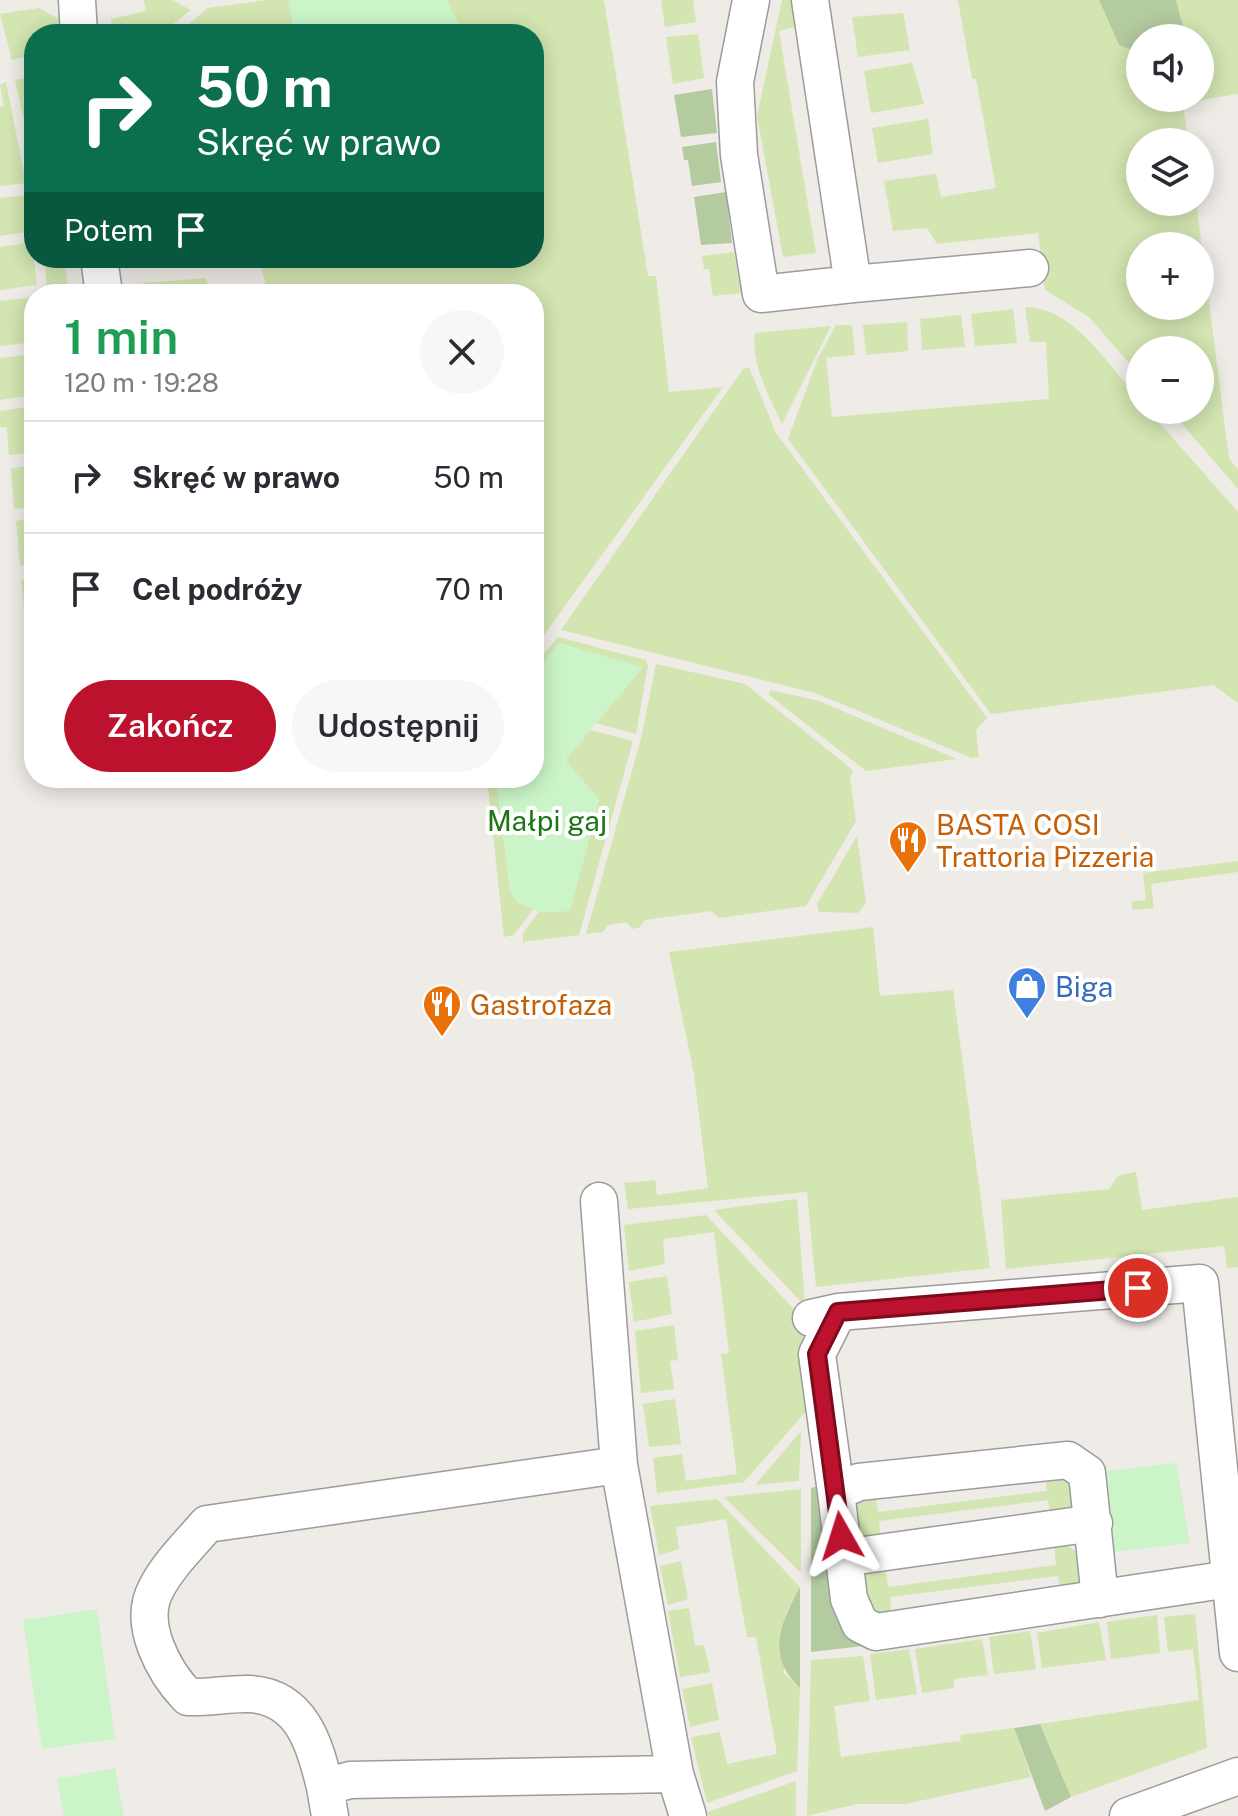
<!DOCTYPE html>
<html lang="pl">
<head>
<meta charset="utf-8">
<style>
  :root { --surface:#fff; --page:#f7f7f7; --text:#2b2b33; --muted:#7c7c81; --line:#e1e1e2; --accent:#bd122e }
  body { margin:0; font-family:"Public Sans",sans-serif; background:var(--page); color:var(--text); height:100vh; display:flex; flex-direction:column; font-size:30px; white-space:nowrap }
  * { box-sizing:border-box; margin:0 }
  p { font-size:26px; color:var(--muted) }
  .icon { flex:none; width:44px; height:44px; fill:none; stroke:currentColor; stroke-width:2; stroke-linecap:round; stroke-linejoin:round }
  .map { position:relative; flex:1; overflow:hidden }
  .sheet { position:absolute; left:24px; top:284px; width:520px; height:504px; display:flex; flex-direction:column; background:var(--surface); border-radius:32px; box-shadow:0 4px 20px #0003 }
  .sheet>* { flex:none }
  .guide { position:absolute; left:24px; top:24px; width:520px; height:244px; border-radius:32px; box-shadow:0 4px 20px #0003; background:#0b6e4f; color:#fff; overflow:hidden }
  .controls { position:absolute; left:1126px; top:24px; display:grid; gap:16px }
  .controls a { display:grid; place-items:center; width:88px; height:88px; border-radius:50%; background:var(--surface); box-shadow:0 4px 20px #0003; font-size:40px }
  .pin { position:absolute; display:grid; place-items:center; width:68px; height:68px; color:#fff; margin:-34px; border:4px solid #fff; border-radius:50%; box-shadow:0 2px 8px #0007 }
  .me { position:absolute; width:88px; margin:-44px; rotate:354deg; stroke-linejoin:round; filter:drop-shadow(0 0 6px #0008) }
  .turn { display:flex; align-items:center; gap:28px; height:168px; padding:0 40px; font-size:36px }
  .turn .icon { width:104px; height:104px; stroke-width:2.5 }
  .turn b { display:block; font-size:56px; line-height:68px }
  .then { display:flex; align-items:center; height:76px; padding:0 40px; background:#0003; gap:16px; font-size:30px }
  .round { display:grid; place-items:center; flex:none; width:84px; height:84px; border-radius:42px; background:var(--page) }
  .headline { display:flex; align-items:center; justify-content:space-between; height:136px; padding:0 40px }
  h1 { font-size:48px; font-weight:600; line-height:60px; color:#1e9e55 }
  .cta { display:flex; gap:16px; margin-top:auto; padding:16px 40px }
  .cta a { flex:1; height:92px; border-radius:48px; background:var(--accent); color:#fff; font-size:32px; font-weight:600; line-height:92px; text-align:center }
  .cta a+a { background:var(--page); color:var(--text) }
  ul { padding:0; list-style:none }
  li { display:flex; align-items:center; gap:24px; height:112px; padding:0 40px; border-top:2px solid var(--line) }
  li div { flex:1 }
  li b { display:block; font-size:30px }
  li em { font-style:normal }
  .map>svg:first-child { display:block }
</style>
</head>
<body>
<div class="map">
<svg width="1238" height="1816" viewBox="0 0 1238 1816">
  <rect width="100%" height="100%" fill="#efebe6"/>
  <!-- grass -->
  <path fill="#d3e5b1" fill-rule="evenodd" d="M144,0H172L191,10L161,34H113L111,19L146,11Z
    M268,0H604L648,276H656L669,392L723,387L534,649V294H268L259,258H534V34H177L208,8Z
    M661,0H693L696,22L665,27Z
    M782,0H797L800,26L779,31L816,253L783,257L757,116Z
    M958,0H1099L1119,45L1140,53V98H1200V38H1186L1176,0H1238V94L1183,103L1188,142H1140V202H1196L1229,458L1238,470V489L1170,410H1200V350H1140V376L1089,317L1045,290L1038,233L937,244L927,228L893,231L884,181L936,174L941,197L996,188L976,79H972ZM1140,246H1200V306H1140Z
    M39,8L64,22L65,34H34V55L12,60L0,14Z
    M903,13L910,50L858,57L852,17Z
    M698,34L704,78L673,84L666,37Z
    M912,63L924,104L871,113L864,71Z
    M34,76V164L15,80Z
    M6,82L26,183L0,186V107L4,106L0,85Z
    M928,119L933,154L878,163L872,128Z
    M27,195L33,231L0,236V198Z
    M32,242L37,285L0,290V247Z
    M734,252L742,293L713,296L709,269H704L702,256Z
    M44,258H64L69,294H48Z
    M206,278L210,294H145L143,283Z
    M34,297V342L0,346V301Z
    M1025,307C1073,306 1111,368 1140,401V410H1148L1238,512V703L1213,685L991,714L788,439L818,358L836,325H852L855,355L826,358L832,417L1049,399L1046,342H1030Z
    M1013,309L1017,343L975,346L971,314Z
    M961,315L965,347L922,350L920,319Z
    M907,322L908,351L866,355L863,325Z
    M831,326L782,424C769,396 751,365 755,333Z
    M34,354V395L0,400V358Z
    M749,367L776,433L987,718L976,730L979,757L972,758L815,693L561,630L743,369Z
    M34,406V452L9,455L7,427H0V411Z
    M34,464V507L14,509L11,469Z
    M34,518V563L20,566L16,521Z
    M34,577V618L25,619L21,580Z
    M558,637L646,660L648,665L636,734L596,723L642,668L559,643L534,677V666Z
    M656,664L745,684L853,770L850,778L856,821L806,906L719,918L711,911L645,920L640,927L633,929L626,922L608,925L603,932L586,934L641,739Z
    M770,690L816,700L957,759L866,771L769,695Z
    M590,730L633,741L579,935L523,942V933L539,912L570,911L599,800L567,763V758Z
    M487,778H496L510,890L517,902L533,909L514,935L504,937Z
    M857,836L866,903L858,913L819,912L817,904Z
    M1238,861V872L1151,884L1154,908L1133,910L1131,902L1146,900L1143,873Z
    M873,927L880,996L953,990L990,1268L816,1287L807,1192L628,1209L624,1183L655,1180L657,1195L708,1188L694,1074L669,952Z
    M1136,1172L1142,1210L1238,1197V1267L1227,1268L1224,1246L1006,1269L1001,1200L1109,1189L1118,1176Z
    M797,1199L805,1306L714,1210Z
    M706,1215L805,1321L813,1403L744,1482L657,1493L653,1458L682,1454L686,1481L737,1474L721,1354L729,1353L714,1232L663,1239L665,1264L629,1271L624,1225Z
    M667,1276L672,1314L634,1322L629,1282Z
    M674,1325L678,1360L670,1361L674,1389L641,1393L635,1331Z
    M675,1399L681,1444L649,1447L643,1404Z
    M801,1431L799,1481L755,1485Z
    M1045,1472L1065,1478L1073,1490L1071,1509L1051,1519L1048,1500L879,1521L881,1540H864L852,1529V1505L875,1493L878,1512L1047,1491Z
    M801,1489V1573L724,1497Z
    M717,1499L800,1587L786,1612L784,1673L800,1688L797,1771L707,1803L691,1737L720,1732L727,1764L777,1754L756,1637H747L726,1519L676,1527L679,1549L659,1555L650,1506Z
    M1065,1544L1078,1553L1084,1567L1077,1588L1061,1595L1058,1576L890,1597L892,1617L868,1611L863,1578L872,1568L885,1567L888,1587L1056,1565L1054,1546Z
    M681,1561L688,1599L668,1605L660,1566Z
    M689,1608L695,1646L704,1645L710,1672L680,1677L668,1611Z
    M1195,1614L1207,1748L1071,1797L1040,1724L1199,1700L1193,1649L1168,1652L1164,1617Z
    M1157,1615L1160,1653L1111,1659L1107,1622Z
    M1099,1622L1106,1660L1042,1668L1037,1633Z
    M1030,1631L1036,1669L994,1674L989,1637Z
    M982,1639L988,1675L954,1679V1688L922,1693L915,1649Z
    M909,1649L917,1694L876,1700L870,1654Z
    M863,1656L870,1701L834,1706L841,1757L960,1741L961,1735L1014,1728L1031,1777L905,1804H857L807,1816L811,1660Z
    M712,1683L719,1720L690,1727L682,1689Z
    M796,1781V1816H709L708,1812Z"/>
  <!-- forest -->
  <path fill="#b3cb9f" d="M1099,0H1176L1186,38H1140V53L1119,45Z
    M712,89L717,133L681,137L674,95Z
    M716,142L721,182L692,186L688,160H684L682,147Z
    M726,192L732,243L701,245L694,197Z
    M823,1485L880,1644L811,1652V1488Z
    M800,1587V1688C766,1657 780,1623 800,1587Z
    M1040,1724L1071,1797L1045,1811L1014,1728Z"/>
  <!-- park -->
  <path fill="#cbf5c8" d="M288,0H447L463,34H295Z
    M558,643L643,667L567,758V763L599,799L570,911L539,912L517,902L510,890L496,778H534V677Z
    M1176,1463L1190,1543L1110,1552L1100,1472Z
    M97,1609L115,1739L42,1749L23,1620Z
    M115,1768L124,1816H64L57,1779Z"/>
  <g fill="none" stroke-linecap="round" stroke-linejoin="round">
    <defs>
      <path id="minor" d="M77,0L79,34
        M751,0L735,82L739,155L761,294L853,284
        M810,0L853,284L1030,268
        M99,258L104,294
        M599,1201L619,1465L675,1774L688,1816
        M811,1318L838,1312L1200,1283L1238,1653
        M836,1492L817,1354L838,1312
        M843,1558L1094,1523
        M1100,1599L1087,1473L1068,1460L859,1482L836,1492L849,1599L860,1624L876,1632L1230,1579
        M325,1787C315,1745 302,1697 250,1694C230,1693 209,1698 188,1697C164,1672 137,1624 156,1589C168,1565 190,1544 207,1524L619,1465
        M330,1816L325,1787L350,1780L675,1774
        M1128,1816L1238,1776"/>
    </defs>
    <!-- minor casing -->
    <use href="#minor" stroke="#9c9c9c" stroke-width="39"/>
    <!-- minor -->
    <use href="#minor" stroke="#fff" stroke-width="36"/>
  </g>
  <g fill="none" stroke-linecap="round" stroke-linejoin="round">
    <defs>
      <path id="route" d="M841,1536L817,1354L838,1312L1138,1288"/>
    </defs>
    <!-- route casing -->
    <use href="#route" stroke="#7b0c1e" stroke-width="20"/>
    <!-- route -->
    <use href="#route" stroke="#bd122e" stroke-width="14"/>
  </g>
  <!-- icons -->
  <defs>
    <symbol id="restaurant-pin" viewBox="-11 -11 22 30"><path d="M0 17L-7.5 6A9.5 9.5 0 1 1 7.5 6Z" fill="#e8710a" stroke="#fff"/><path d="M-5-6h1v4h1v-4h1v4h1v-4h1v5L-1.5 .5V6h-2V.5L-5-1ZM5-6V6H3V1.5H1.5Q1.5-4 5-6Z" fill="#fff"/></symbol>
    <symbol id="shop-pin" viewBox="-11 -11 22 30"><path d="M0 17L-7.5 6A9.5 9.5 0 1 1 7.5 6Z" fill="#3f7fe0" stroke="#fff"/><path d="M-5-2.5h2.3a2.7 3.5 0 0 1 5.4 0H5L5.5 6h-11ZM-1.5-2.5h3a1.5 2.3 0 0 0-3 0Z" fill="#fff"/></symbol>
  </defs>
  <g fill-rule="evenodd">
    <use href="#restaurant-pin" x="886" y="818" width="44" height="60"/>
    <use href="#shop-pin" x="1005" y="964" width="44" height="60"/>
    <use href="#restaurant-pin" x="420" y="982" width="44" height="60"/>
  </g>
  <g text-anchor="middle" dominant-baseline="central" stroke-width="8" stroke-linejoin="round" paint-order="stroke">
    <!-- park labels -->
    <g font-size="28" fill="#1d7515" stroke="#fff">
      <text x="547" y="820">Małpi gaj</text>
    </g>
    <!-- food labels -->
    <g font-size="28" fill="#c56008" stroke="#fff" text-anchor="start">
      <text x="936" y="824">BASTA COSI<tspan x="936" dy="32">Trattoria Pizzeria</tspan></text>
      <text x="470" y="1004">Gastrofaza</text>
    </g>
    <!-- shop labels -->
    <g font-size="28" fill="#366cbe" stroke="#fff" text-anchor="start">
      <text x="1055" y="986">Biga</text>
    </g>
  </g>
</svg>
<div class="controls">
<a><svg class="icon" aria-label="sound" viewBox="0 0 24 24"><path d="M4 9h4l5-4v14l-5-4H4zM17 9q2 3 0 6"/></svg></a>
<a><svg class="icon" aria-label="layers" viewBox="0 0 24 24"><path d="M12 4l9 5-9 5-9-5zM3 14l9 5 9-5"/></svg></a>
<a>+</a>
<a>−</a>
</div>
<div class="pin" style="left:1138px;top:1288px;background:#d93025"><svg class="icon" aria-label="arrive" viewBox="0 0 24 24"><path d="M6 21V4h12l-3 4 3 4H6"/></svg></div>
<svg class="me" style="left:841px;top:1536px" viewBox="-20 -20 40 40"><path d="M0-17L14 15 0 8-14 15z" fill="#bd122e" stroke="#fff" stroke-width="4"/></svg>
<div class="guide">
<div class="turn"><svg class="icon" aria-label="right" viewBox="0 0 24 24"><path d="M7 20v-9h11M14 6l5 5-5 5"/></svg><div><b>50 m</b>Skręć w prawo</div></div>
<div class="then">Potem<svg class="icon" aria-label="arrive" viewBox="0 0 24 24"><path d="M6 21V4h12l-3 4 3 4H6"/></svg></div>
</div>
<section class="sheet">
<div class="headline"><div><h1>1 min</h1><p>120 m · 19:28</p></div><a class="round"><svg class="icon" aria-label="close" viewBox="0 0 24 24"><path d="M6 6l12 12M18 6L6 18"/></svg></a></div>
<ul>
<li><svg class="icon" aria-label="right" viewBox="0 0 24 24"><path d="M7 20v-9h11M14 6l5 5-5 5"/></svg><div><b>Skręć w prawo</b></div><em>50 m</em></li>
<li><svg class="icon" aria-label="arrive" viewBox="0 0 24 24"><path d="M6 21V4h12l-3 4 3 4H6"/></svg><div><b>Cel podróży</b></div><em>70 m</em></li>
</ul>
<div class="cta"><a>Zakończ</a><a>Udostępnij</a></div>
</section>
</div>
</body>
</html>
